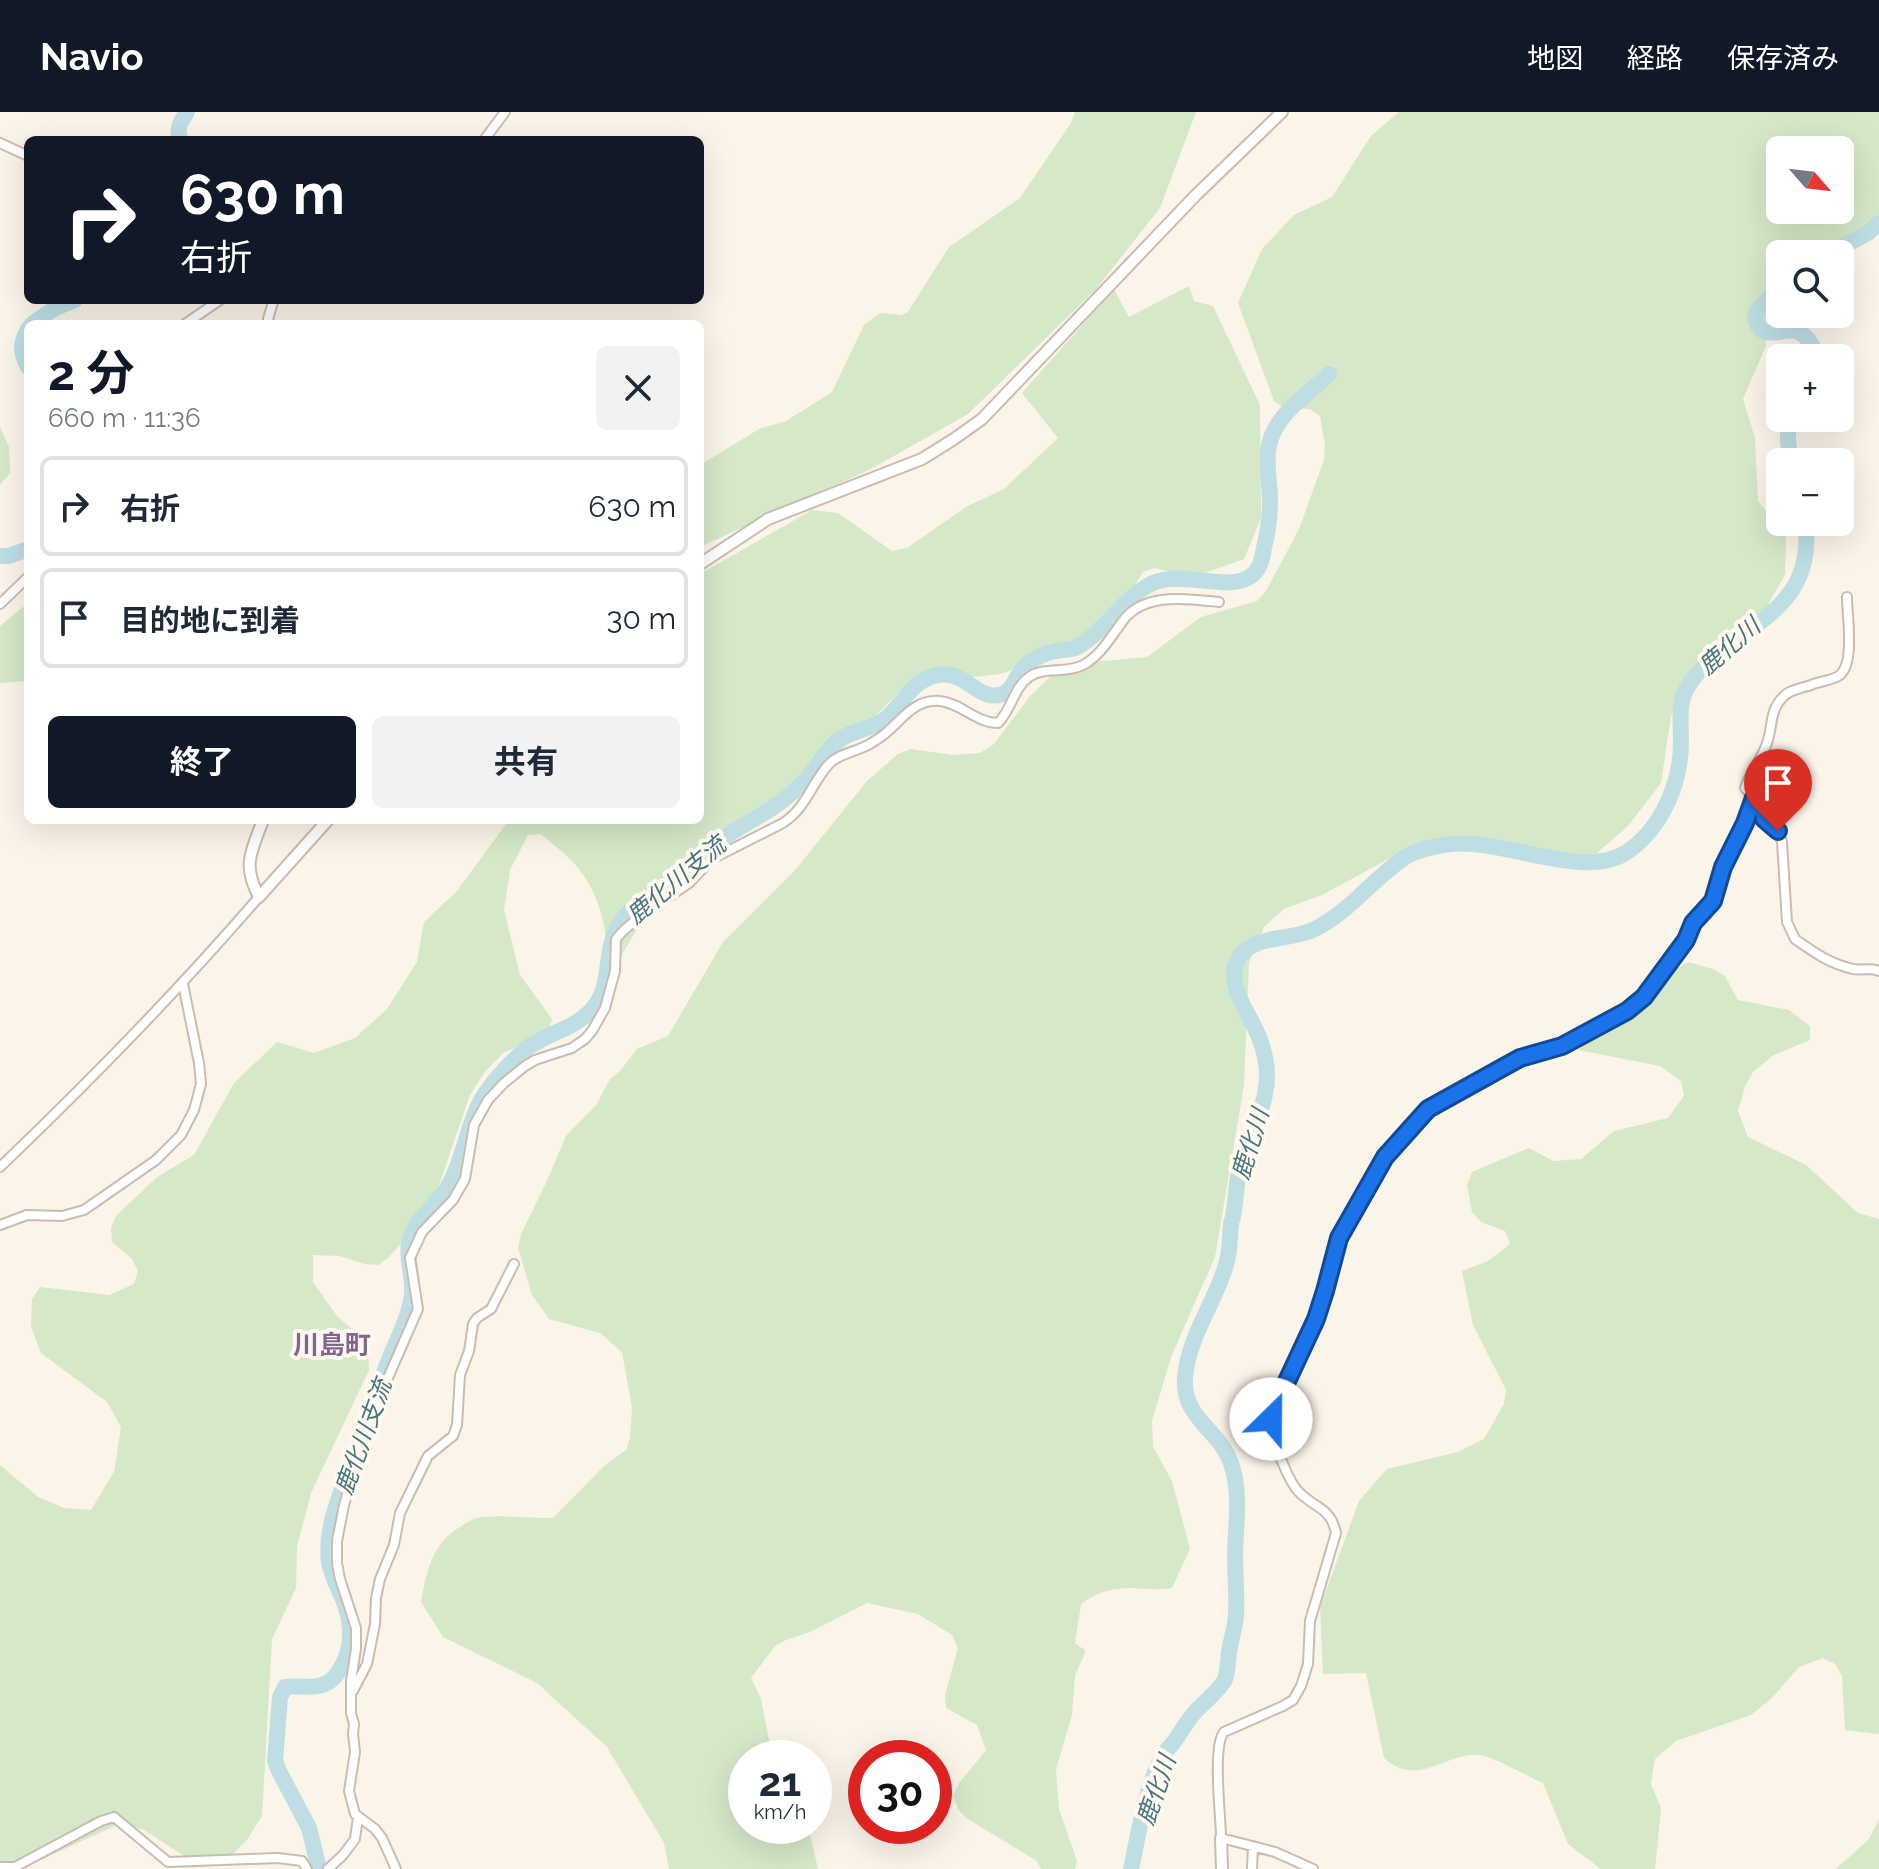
<!DOCTYPE html>
<html lang="ja">
<head>
<meta charset="utf-8">
<style>
  :root { --surface:#fff; --page:#f2f2f3; --text:#1f2937; --muted:#747a83; --line:#e0e1e3; --accent:#111827 }
  body { margin:0; font-family:Raleway,"Noto Sans JP",sans-serif; background:var(--page); color:var(--text); height:100vh; display:flex; flex-direction:column; font-size:30px; white-space:nowrap }
  * { box-sizing:border-box; margin:0 }
  p { font-size:26px; color:var(--muted) }
  .icon { flex:none; width:44px; height:44px; fill:none; stroke:currentColor; stroke-width:2; stroke-linecap:round; stroke-linejoin:round }
  .map { position:relative; flex:1; overflow:hidden }
  .panel { position:absolute; left:24px; top:208px; width:680px; height:504px; display:flex; flex-direction:column; background:var(--surface); border-radius:12px; box-shadow:0 8px 32px #0002 }
  .panel>* { flex:none }
  .guide { position:absolute; left:24px; top:24px; width:680px; height:168px; border-radius:12px; box-shadow:0 8px 32px #0002; background:#111827; color:#fff; overflow:hidden }
  .needle { width:52px; rotate:118deg }
  .buttons { position:absolute; left:1766px; top:24px; display:grid; gap:16px }
  .buttons a { display:grid; place-items:center; width:88px; height:88px; border-radius:12px; background:var(--surface); box-shadow:0 8px 32px #0002; font-size:40px }
  .speed { position:absolute; left:728px; top:1628px; display:flex; gap:16px; font-size:40px; font-weight:700; text-align:center }
  .speed>* { display:grid; place-content:center; width:104px; height:104px; border-radius:50%; background:var(--surface); box-shadow:0 8px 32px #0002; line-height:1 }
  .speed small { font-size:20px; font-weight:400 }
  .speed .limit { border:12px solid #d22; background:#fff; color:#111 }
  .pin { position:absolute; display:grid; place-items:center; width:68px; height:68px; color:#fff; margin:-82px -34px; border-radius:50% 50% 50% 0; rotate:-45deg; box-shadow:0 0 8px #0007 }
  .pin .icon { rotate:45deg }
  .me { position:absolute; width:88px; margin:-44px; rotate:23deg; stroke-linejoin:round; filter:drop-shadow(0 0 6px #0008) }
  .turn { display:flex; align-items:center; gap:28px; height:168px; padding:0 24px; font-size:36px }
  .turn .icon { width:104px; height:104px; stroke-width:2.5 }
  .turn b { display:block; font-size:56px; line-height:68px }
  .round { display:grid; place-items:center; flex:none; width:84px; height:84px; border-radius:12px; background:var(--page) }
  .summary { display:flex; align-items:center; justify-content:space-between; height:136px; padding:0 24px }
  h1 { font-size:48px; font-weight:700; line-height:60px; color:var(--accent) }
  .primary-button { display:flex; gap:16px; margin-top:auto; padding:16px 24px }
  .primary-button a { flex:1; height:92px; border-radius:12px; background:var(--accent); color:#fff; font-size:32px; font-weight:700; line-height:92px; text-align:center }
  .primary-button a+a { background:var(--page); color:var(--text) }
  ul { padding:0; list-style:none }
  li { display:flex; align-items:center; gap:24px; height:100px; margin:0 16px 12px; padding:0 8px; border:4px solid var(--line); border-radius:12px }
  li div { flex:1 }
  li b { display:block; font-size:30px }
  li em { font-style:normal }
  header { display:flex; align-items:center; gap:48px; box-sizing:border-box; height:112px; padding:0 40px; background:var(--accent); color:#fff }
  header strong { font-size:38px }
  nav { display:flex; gap:44px; margin-inline-start:auto; font-size:28px }
  .map>svg:first-child { display:block }
</style>
</head>
<body>
<header>
<strong>Navio</strong>
<nav><a>地図</a><a>経路</a><a>保存済み</a></nav>
</header>
<div class="map">
<svg width="1879" height="1757" viewBox="0 0 1879 1757">
  <rect width="100%" height="100%" fill="#fbf4e9"/>
  <!-- green -->
  <path fill="#d5e8c8" fill-rule="evenodd" d="M1075,0H1196L1160,96L1096,177L968,302L871,357L700,435V353L759,317L786,309L832,280L864,213L880,201L901,203L908,200L949,135L1020,86L1071,11Z
    M1399,0H1879V106L1835,134L1816,142H1780V159L1766,174V234L1743,287L1755,326L1758,389L1786,423L1785,463L1747,530L1703,559L1683,579L1671,604L1661,671L1628,714L1597,741L1571,750L1546,743L1434,734L1394,744L1322,783L1284,797L1264,815L1249,851L1244,973L1215,1145L1171,1245L1152,1309L1153,1335L1172,1369L1190,1437L1172,1476C1151,1480 1136,1474 1118,1477C1104,1478 1092,1484 1081,1492L1075,1531L1086,1539L1075,1563L1072,1603L1056,1657L1059,1697L1077,1749L1075,1757H1041L1037,1749L966,1706L958,1697L953,1683L959,1671L986,1638L977,1613L946,1596L945,1583L958,1536L952,1523L918,1502L867,1491L810,1520L786,1528L775,1534L751,1566L761,1587L769,1628L790,1646H746V1714H808L818,1757H669L664,1731L607,1635L537,1571L443,1525L421,1490C426,1462 431,1436 455,1418C465,1412 472,1406 483,1405C506,1403 530,1406 553,1406L604,1354L626,1338L630,1326L632,1296L622,1240L600,1221L549,1207L532,1183L518,1136L521,1122L546,1071L566,1024L596,993L610,967L620,959L637,937L668,924L723,830L796,757L867,669L898,642L911,637L953,643L980,641L994,632L1030,584L1051,564L1092,550L1147,545L1201,505L1257,489L1266,479L1299,417L1324,348L1325,333L1320,304L1310,297L1284,296L1274,289L1238,191L1262,137L1294,103L1332,85L1371,24ZM1780,38H1840V98H1780Z
    M1189,174L1194,189L1213,194L1260,293L1261,406L1244,447L1193,465L1154,456L1143,460L1102,526L1000,562L974,565L935,560L910,569L809,671L715,725L655,788L619,847L605,850C610,819 598,780 578,756C568,743 553,733 541,722L528,723L510,758L504,798L520,863L552,907L548,920L503,941L484,961L470,983L438,1076L416,1115L388,1146L378,1153L365,1152L340,1144L313,1143V1170L337,1204L368,1232L369,1258L311,1381L297,1435L296,1476L272,1527L262,1704L247,1728L228,1747H189L144,1718L119,1712L34,1751L0,1750V1353L38,1385L64,1396L91,1398L114,1360L121,1315L107,1290L41,1241L31,1215L32,1187L40,1175L109,1183L134,1172L138,1159L132,1147L112,1130L111,1116L116,1104L157,1065L194,1043L234,971L277,930L314,941L355,926L387,897L417,850L424,810L456,780L509,708H700V462L812,398L838,401L892,439L907,436L966,395L1004,377L1058,326L1022,281L1114,177L1129,205Z
    M0,315L9,335L10,361L0,373Z
    M28,491V569L0,571V514Z
    M1688,850L1713,857L1725,864L1738,888L1789,898L1810,914V928L1774,943L1753,960L1745,974L1738,999L1748,1025L1806,1053L1858,1101L1879,1107V1622L1845,1618L1842,1564L1835,1552L1823,1546L1799,1555L1771,1587L1751,1603L1676,1629L1655,1647L1651,1672L1661,1696L1655,1757H1601L1568,1732L1543,1671C1527,1664 1501,1649 1485,1644C1449,1635 1420,1679 1384,1646L1366,1561L1323,1562L1320,1495L1359,1389L1387,1357L1458,1340L1484,1327L1504,1292L1506,1278L1473,1213L1462,1159L1488,1149L1510,1132L1505,1119L1481,1110L1472,1100L1467,1073L1472,1060L1529,1036L1553,1049L1581,1047L1614,1019L1668,1006L1684,984L1681,969L1660,954L1578,938L1676,857Z
    M1879,1707V1757H1836L1869,1727Z"/>
  <g fill="none" stroke-linecap="round" stroke-linejoin="round">
    <!-- river -->
    <path stroke="#bedee4" stroke-width="16" d="M181,28C175,18 181,9 187,0
      M1829,142L1868,121L1879,111
      M1780,178C1770,187 1749,197 1757,212C1759,217 1762,219 1767,220C1778,223 1788,215 1799,220C1809,225 1814,236 1818,246
      M32,212L55,196L75,188
      M28,217C20,232 20,240 28,255
      M1792,350C1788,335 1785,320 1793,306
      M0,444H9L28,437
      M372,1295C378,1280 382,1265 388,1250C396,1229 409,1206 412,1183C414,1162 403,1141 412,1121C419,1103 435,1094 446,1078C463,1050 466,1018 480,990C490,972 506,955 521,941C542,921 575,919 594,895C614,870 602,832 623,807C642,784 671,773 693,754C703,746 711,735 722,727C741,713 763,704 782,689C794,680 806,668 815,656C822,647 827,638 835,631C849,618 869,619 884,608C901,595 909,573 930,565C964,552 977,592 1003,582C1015,577 1017,559 1027,552C1036,545 1046,541 1056,539C1065,537 1072,539 1079,534C1106,518 1122,487 1151,472C1182,457 1229,481 1251,464C1261,457 1262,446 1264,436C1268,420 1270,405 1270,389C1270,371 1265,351 1269,333C1276,301 1307,284 1329,262
      M319,1757L309,1716L279,1659L275,1649L280,1585L285,1575C297,1573 310,1577 322,1573C333,1570 338,1561 343,1552C354,1531 351,1506 342,1485C337,1474 331,1462 329,1450C324,1412 345,1371 358,1336
      M1131,1757C1138,1725 1146,1671 1163,1644C1166,1639 1170,1634 1174,1630C1181,1620 1187,1609 1195,1600C1203,1591 1221,1577 1225,1567C1228,1560 1228,1548 1229,1540C1231,1528 1235,1516 1236,1504C1237,1483 1235,1462 1235,1441C1236,1410 1241,1381 1231,1351C1219,1317 1182,1306 1185,1266C1188,1226 1213,1194 1225,1156C1231,1139 1229,1128 1231,1112C1231,1109 1233,1107 1233,1104C1236,1089 1236,1073 1239,1059C1246,1032 1260,1008 1265,982C1269,964 1266,944 1260,928C1252,903 1221,871 1240,844C1256,822 1292,829 1315,817C1351,799 1374,765 1407,744C1419,737 1436,734 1450,732C1503,726 1584,769 1627,740C1662,716 1681,671 1681,630C1681,602 1676,585 1697,562C1745,510 1817,497 1805,410"/>
    <defs>
      <path id="minor" d="M484,28L505,0
        M0,31L28,44
        M185,212L220,188
        M270,212L268,207L273,190L271,188
        M1847,485C1847,504 1855,550 1840,563C1832,569 1820,569 1811,573C1802,576 1789,578 1783,585C1769,599 1773,615 1767,631C1762,647 1750,660 1745,676L1762,694L1764,707L1778,719L1782,730L1787,810L1795,827C1815,841 1828,851 1853,857C1862,859 1870,855 1879,859
        M0,492L28,465
        M0,1055C90,969 177,880 259,785
        M0,1113L27,1103L62,1104L84,1098L156,1048L181,1023L194,998L201,972L199,951L183,872
        M353,1579L367,1552L375,1512L376,1486L380,1467L394,1433L400,1401L428,1344L453,1324L457,1313L460,1263L469,1239L473,1212L477,1206L491,1197L514,1152
        M0,1755H15L101,1709L114,1705L168,1750L278,1746L302,1749L307,1757
        M328,1757L343,1743L355,1727L358,1705
        M396,1757L382,1726L375,1717L355,1702L349,1679L355,1640L353,1622L354,1612L351,1601V1569L356,1537V1516L340,1467L337,1451V1429L344,1393L367,1314L418,1197L410,1146L422,1120L453,1088L465,1067L474,1013L488,988L504,971L525,954L535,948L572,936L585,927L592,919L605,896L615,859L616,827L622,820L638,806L689,771L712,747L783,711C807,695 811,672 829,652C838,642 855,640 868,633C875,629 882,625 888,619C904,605 916,587 940,589C961,591 976,611 998,611C1011,599 1014,575 1029,565C1044,554 1066,562 1083,553C1098,545 1107,531 1117,517C1121,512 1124,506 1129,502C1151,481 1191,487 1219,490
        M1252,1757L1253,1734
        M1313,1757L1275,1740L1221,1726C1221,1704 1212,1635 1224,1620L1283,1594L1293,1588L1301,1574L1308,1552L1310,1509L1336,1421C1331,1395 1314,1396 1299,1380C1289,1371 1273,1329 1271,1316C1270,1309 1272,1303 1274,1297L1316,1207L1325,1179L1339,1126L1385,1045L1428,997L1520,946L1562,934L1627,899L1644,885L1686,828L1693,811L1713,789L1723,755L1745,711L1754,686"/>
      <path id="tertiary" d="M700,452L768,407L922,347L954,327L982,307L1196,83L1282,0
        M263,708C251,741 242,752 259,785L328,708
        M1221,1726L1222,1757"/>
    </defs>
    <!-- minor casing -->
    <use href="#minor" stroke="#ccbcaf" stroke-width="12"/>
    <!-- tertiary casing -->
    <use href="#tertiary" stroke="#ccbcaf" stroke-width="14"/>
    <!-- minor -->
    <use href="#minor" stroke="#fff" stroke-width="8"/>
    <!-- tertiary -->
    <use href="#tertiary" stroke="#fff" stroke-width="10"/>
  </g>
  <g fill="none" stroke-linecap="round" stroke-linejoin="round">
    <defs>
      <path id="route" d="M1271,1307L1274,1297L1316,1207L1325,1179L1339,1126L1385,1045L1428,997L1520,946L1562,934L1627,899L1644,885L1686,828L1693,811L1713,789L1723,755L1745,711L1754,686L1762,694L1764,707L1778,719"/>
    </defs>
    <!-- route casing -->
    <use href="#route" stroke="#114b97" stroke-width="20"/>
    <!-- route -->
    <use href="#route" stroke="#1a73e8" stroke-width="14"/>
  </g>
  <g text-anchor="middle" dominant-baseline="central" stroke-width="8" stroke-linejoin="round" paint-order="stroke">
    <!-- water labels -->
    <g font-size="24" font-style="italic" fill="#46757f" stroke="#fef8ef">
      <text transform="translate(1729 534) rotate(-41)">鹿化川</text>
      <text transform="translate(676 768) rotate(-40)">鹿化川支流</text>
      <text transform="translate(1250 1032) rotate(-73)">鹿化川</text>
      <text transform="translate(363 1325) rotate(-70)">鹿化川支流</text>
      <text transform="translate(1156 1678) rotate(-71)">鹿化川</text>
    </g>
    <!-- quarter labels -->
    <g font-size="26" font-weight="bold" fill="#82668f" stroke="#fef8ef">
      <text x="332" y="1233">川島町</text>
    </g>
  </g>
</svg>
<div class="buttons">
<a><svg class="needle" viewBox="-14 -14 28 28"><path d="M0-13l5 13h-10z" fill="#e53935"/><path d="M0 13l5-13h-10z" fill="#747a83"/></svg></a>
<a><svg class="icon" aria-label="search" viewBox="0 0 24 24"><circle cx="10" cy="10" r="6"/><path d="M15 15l6 6"/></svg></a>
<a>+</a>
<a>−</a>
</div>
<div class="speed"><div>21<small>km/h</small></div><div class="limit">30</div></div>
<div class="pin" style="left:1778px;top:719px;background:#d93025"><svg class="icon" aria-label="arrive" viewBox="0 0 24 24"><path d="M6 21V4h12l-3 4 3 4H6"/></svg></div>
<svg class="me" style="left:1271px;top:1307px" viewBox="-20 -20 40 40"><circle r="19" fill="#fff"/><path d="M0-13L10 11 0 6-10 11z" fill="#1a73e8"/></svg>
<div class="guide">
<div class="turn"><svg class="icon" aria-label="right" viewBox="0 0 24 24"><path d="M7 20v-9h11M14 6l5 5-5 5"/></svg><div><b>630 m</b>右折</div></div>
</div>
<section class="panel">
<div class="summary"><div><h1>2 分</h1><p>660 m · 11:36</p></div><a class="round"><svg class="icon" aria-label="close" viewBox="0 0 24 24"><path d="M6 6l12 12M18 6L6 18"/></svg></a></div>
<ul>
<li><svg class="icon" aria-label="right" viewBox="0 0 24 24"><path d="M7 20v-9h11M14 6l5 5-5 5"/></svg><div><b>右折</b></div><em>630 m</em></li>
<li><svg class="icon" aria-label="arrive" viewBox="0 0 24 24"><path d="M6 21V4h12l-3 4 3 4H6"/></svg><div><b>目的地に到着</b></div><em>30 m</em></li>
</ul>
<div class="primary-button"><a>終了</a><a>共有</a></div>
</section>
</div>
</body>
</html>
